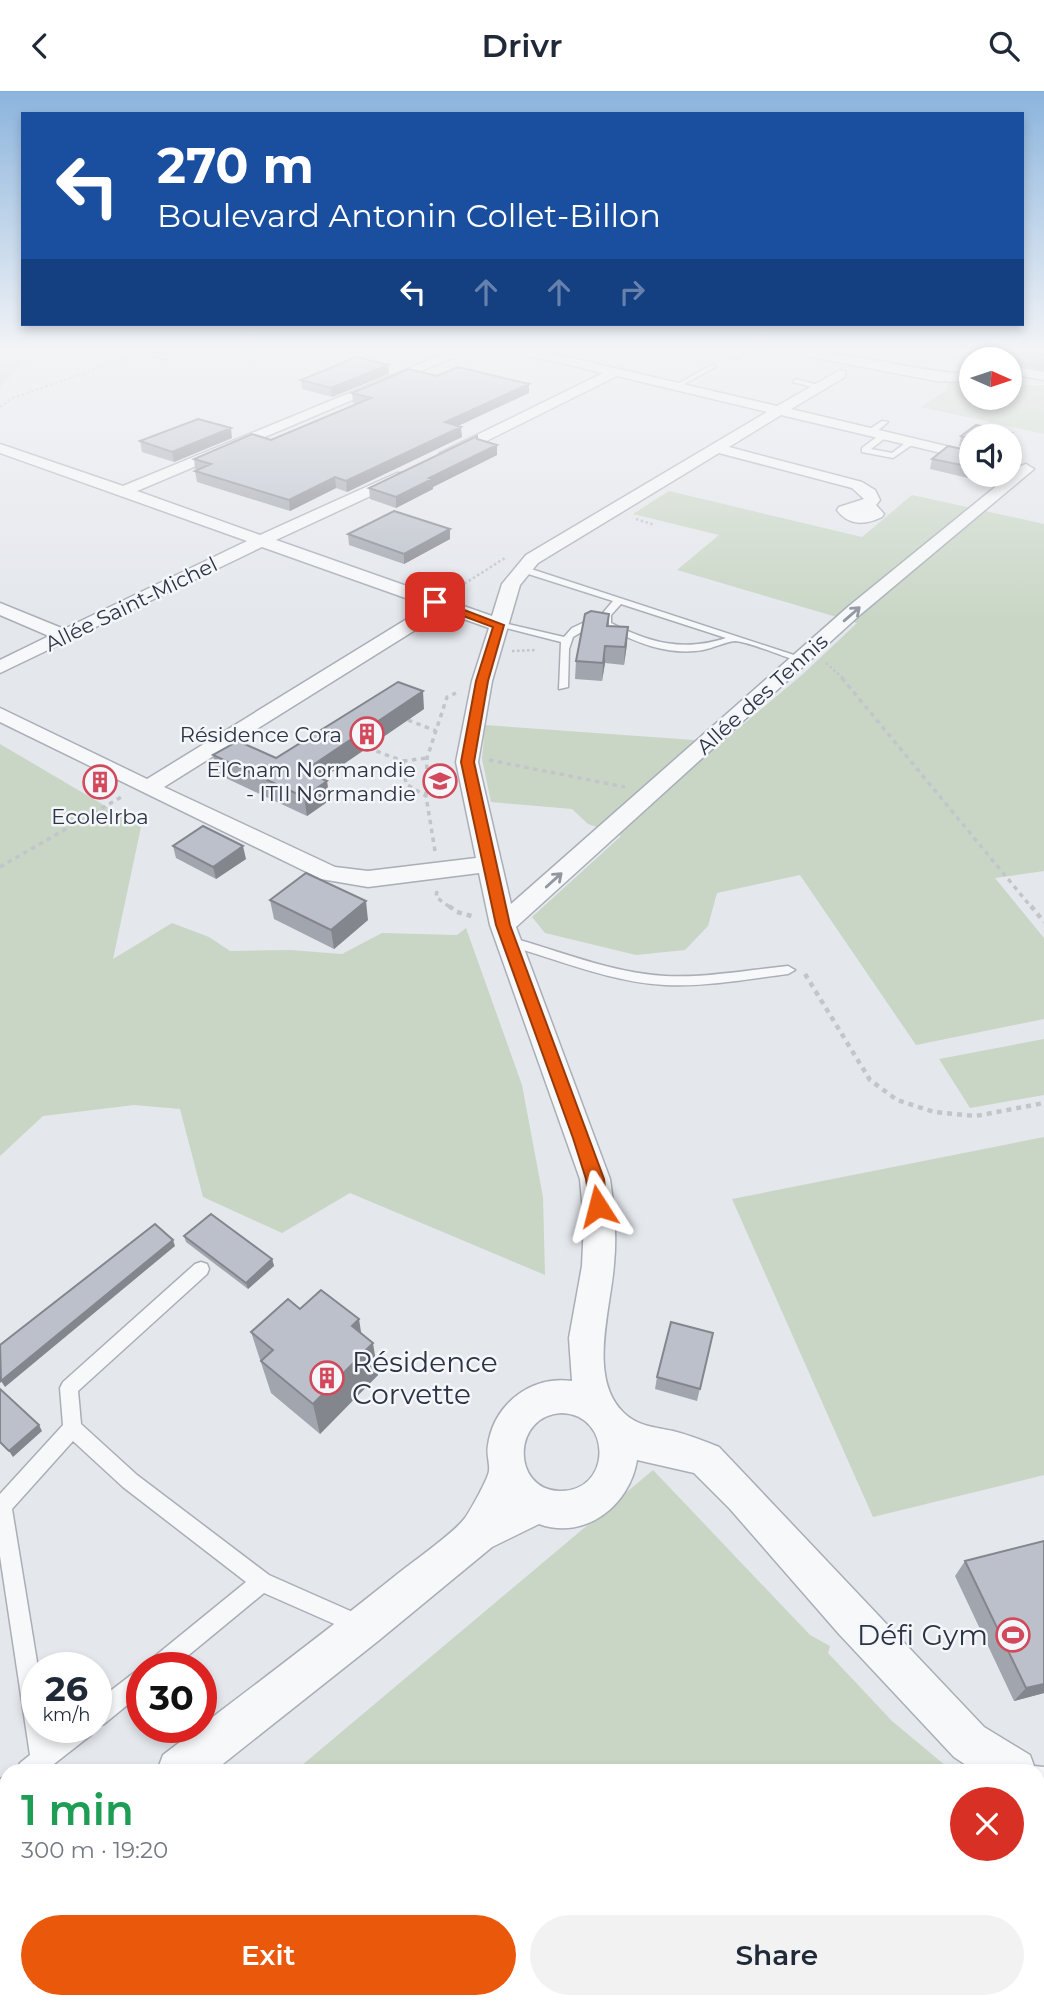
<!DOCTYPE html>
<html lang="en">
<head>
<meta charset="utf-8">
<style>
  :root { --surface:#fff; --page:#f2f2f3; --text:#1f2937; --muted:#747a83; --accent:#ea580c }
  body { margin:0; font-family:Montserrat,sans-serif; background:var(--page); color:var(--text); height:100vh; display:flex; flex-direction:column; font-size:26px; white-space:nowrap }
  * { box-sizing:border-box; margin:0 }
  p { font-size:23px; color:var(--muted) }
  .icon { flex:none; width:38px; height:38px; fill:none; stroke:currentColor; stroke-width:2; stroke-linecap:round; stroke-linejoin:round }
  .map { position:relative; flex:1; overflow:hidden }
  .drawer { position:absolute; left:0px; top:1673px; width:1045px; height:245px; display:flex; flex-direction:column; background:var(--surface); border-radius:21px 21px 0 0; box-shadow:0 4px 10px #0003 }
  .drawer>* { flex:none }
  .top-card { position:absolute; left:21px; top:21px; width:1003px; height:214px; border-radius:0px; box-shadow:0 4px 10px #0003; background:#1a4fa0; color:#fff; overflow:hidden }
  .needle { width:46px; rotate:93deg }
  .fabs { position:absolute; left:959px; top:256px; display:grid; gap:14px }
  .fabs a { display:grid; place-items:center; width:63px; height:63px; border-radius:50%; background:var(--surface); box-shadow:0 4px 10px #0003; font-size:35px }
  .speed { position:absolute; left:21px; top:1561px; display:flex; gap:14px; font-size:35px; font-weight:700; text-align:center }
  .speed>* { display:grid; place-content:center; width:91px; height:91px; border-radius:50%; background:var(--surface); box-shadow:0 4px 10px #0003; line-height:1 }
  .speed small { font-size:18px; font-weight:400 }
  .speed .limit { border:10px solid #d22; background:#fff; color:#111 }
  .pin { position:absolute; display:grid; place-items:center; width:60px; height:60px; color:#fff; margin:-30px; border-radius:14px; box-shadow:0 4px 10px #0006 }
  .me { position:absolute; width:77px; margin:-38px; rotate:351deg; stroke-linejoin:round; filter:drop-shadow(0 0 5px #0008) }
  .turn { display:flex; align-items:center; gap:24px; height:147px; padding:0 21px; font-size:32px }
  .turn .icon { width:91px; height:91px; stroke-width:2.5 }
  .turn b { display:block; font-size:49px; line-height:60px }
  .lanes { display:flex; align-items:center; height:66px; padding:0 21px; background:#0003; justify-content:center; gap:35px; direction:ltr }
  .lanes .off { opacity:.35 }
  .round { display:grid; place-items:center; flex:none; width:74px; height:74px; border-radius:37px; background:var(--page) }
  .overview { display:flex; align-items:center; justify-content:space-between; height:119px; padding:0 21px }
  h1 { font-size:42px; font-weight:600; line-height:52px; color:#1e9e55 }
  .button { display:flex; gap:14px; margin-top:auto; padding:14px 21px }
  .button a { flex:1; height:80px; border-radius:42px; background:var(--accent); color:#fff; font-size:28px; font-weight:600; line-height:80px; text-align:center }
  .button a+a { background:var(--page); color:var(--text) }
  header { display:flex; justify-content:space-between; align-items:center; height:91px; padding:0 21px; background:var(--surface); font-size:32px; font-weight:600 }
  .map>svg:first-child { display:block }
</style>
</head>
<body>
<header><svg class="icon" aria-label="back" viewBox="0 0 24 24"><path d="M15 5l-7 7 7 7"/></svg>Drivr<svg class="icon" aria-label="search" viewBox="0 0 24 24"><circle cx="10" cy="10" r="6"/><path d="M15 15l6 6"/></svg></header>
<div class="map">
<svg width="1044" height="1918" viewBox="0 0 1044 1918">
  <rect width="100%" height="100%" fill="#e4e7ec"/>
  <!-- green -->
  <path fill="#c9d6c5" d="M0,261H34L0,296Z
    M948,292L971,293V306H1010V294H1044V343L921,316L946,299Z
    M669,400L862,446L912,404L1044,433V780L995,787L1044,847V928L916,954L800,784L717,802L708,835L685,859L636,864L545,842L532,826L621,745L588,733L572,718L491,711L482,668L485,634L722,651L803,583L857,532L677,479L719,444L633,423Z
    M0,653L141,736L113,868L172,832L209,846L230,860L290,859L342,863L382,842L457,844L466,837L522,994L543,1106L545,1184L350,1102L282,1142L203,1106L180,1018L134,1014L43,1025L0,1065Z
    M1044,948V1004L970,1017L939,968Z
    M1044,1046V1384L873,1426L732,1108Z
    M653,1379L810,1544L830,1555L828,1562L892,1630L952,1680H295Z
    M1038,1782L1044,1789V1918H12L21,1911H1038Z"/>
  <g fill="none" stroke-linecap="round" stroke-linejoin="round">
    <defs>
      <path id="service" d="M142,261L163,264L181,261L163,268Z
        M713,273L715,276L679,296L674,295Z
        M795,288L822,295L823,296L820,298L793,291Z
        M882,330L888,331L874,343H868V339Z
        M882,342L889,344L871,358L892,362L909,349L916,351L893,367L862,361V357Z
        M519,476H525L806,568L798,570C785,566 746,550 735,550C725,551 713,557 703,559C667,565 635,551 604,535L602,529L573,546L569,558L568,596L559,598L561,551L494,534L499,531L564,546L572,537L602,523L613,510L519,480ZM621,513L726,547C684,561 650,552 611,532V524Z
        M509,846C560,860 612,882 665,885C706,887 747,879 788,875L795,879L788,883C747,888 706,896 665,894C610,891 557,868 504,853L503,850L504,847Z
        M201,1171L207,1173L209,1178L207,1183L78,1300L81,1333L137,1384L269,1484L364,1526L367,1533L364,1540L357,1543L264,1502L173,1577H146L149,1570L246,1491L123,1396L73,1350L12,1418L38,1577L37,1636H48L50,1649L66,1636H94L91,1644L45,1680H17L20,1672L30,1664L0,1465V1403L63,1334L60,1297L63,1291L195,1173Z
        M142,1578V1602L104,1633L96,1636V1611L135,1581Z
        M7,1685V1709L0,1712V1688Z"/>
      <path id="minor" d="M449,261H466L137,400L260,444L397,382H407L410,385L407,388L276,449L492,525L502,493L526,464L767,321L617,285L450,368H440L438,365L440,362L603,282L527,264L525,261H546L777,315L840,279L845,280V286L791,318L971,361V369L781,324L729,356L862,391L875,399L880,409L876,414L884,423L882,426C866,434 848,435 837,419L839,416L864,408L852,397L719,362L538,472L520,494L492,590L478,671L511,813L849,515L1021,375L1026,373L1034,378L861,523L516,836L610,1088C614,1117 617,1144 614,1173C611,1218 587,1287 624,1322C639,1336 655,1336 673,1340C689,1344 704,1350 719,1356L984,1636L1030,1664L1034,1675L1044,1676V1722L1038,1720V1680H975L954,1666L839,1543L730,1418L694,1382L637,1369C630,1414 585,1450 539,1433L492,1456L378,1550L214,1680H157L163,1664C240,1605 319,1546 395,1485C412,1471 453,1443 465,1427C470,1420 488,1388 489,1380C490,1372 486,1363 488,1354C494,1313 531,1284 572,1290L569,1247L582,1175L584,1131L580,1088L490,834L479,782L368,796L321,788L0,631V617L147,688L428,515L262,456L0,582V569L49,545L0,524V512L64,538L247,450L0,362V353L123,395ZM444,521L489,537L472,590L456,671L476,767L368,780L335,776L164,696ZM562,1322C613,1324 612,1402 559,1400C511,1398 512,1324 562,1322Z
        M731,261H746L736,267L732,266Z
        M801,261C858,261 913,281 971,283V291L936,290L807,265Z
        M1010,275L1044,281V289L1010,283Z
        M7,1790V1840L0,1843V1792Z"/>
    </defs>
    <!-- service casing -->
    <use href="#service" stroke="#a9aeb7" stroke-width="3"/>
    <!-- minor casing -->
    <use href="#minor" stroke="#a9aeb7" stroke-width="3"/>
    <!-- path-far2 -->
    <path stroke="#c2c5cb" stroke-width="2.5" stroke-dasharray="2.5 2.5" stroke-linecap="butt" d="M0,316L13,307L133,265
      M636,428L655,434
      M456,498L505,467
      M512,560L535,559
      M826,572L844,588"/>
    <!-- path-far1 -->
    <path stroke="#c2c5cb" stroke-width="3.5" stroke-dasharray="4.5 4.5" stroke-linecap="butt" d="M842,587L1032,817
      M408,629L436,640
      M368,657L403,670L406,693L426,705L435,760
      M489,669L625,696
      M403,670L427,667
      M426,705L427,667L447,606L456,602
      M0,776L123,705
      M437,800L436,806L451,817"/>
    <!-- path -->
    <path stroke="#c2c5cb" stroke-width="4.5" stroke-dasharray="5 5" stroke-linecap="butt" d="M449,815L457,821L475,826
      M1031,815L1044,831
      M805,883L870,989L897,1009L934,1021L976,1025L1044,1012"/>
    <!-- service -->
    <use href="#service" fill="#f7f8fa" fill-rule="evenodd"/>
    <!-- minor -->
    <use href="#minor" fill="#f7f8fa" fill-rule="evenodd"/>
  </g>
  <!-- wall -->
  <path fill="#a1a5ae" d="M1012,261H1044V280L1010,272Z
    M389,283L332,306L302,298L301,289Z
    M437,285L529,293V302L458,335L462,346L347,401L336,397L290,420L197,391L195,380L198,379L195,378L194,368L271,349L357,313L353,312L352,302Z
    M1012,342L1010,351V345H971V359L959,355L961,345Z
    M232,347L174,371L142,361L140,350Z
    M477,348L497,354V364L433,396V398L396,417L370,408L369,397Z
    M971,360V383L968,387L930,378L932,368Z
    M450,438V448L404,473L349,454L348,443Z
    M609,523V535L627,553L624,574L605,572L602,590L575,588L576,570Z
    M424,618L322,688L330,709L307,725L217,683L213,664L276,667Z
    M173,755L246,768L216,788L176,767Z
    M270,809L368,829L334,858L274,828Z
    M184,1145L272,1168L274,1175L248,1198L186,1151Z
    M300,1218L361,1243L378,1284L320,1343L271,1302L251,1241Z
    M713,1242L697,1310L655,1298L657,1286Z
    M965,1470L1044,1602L1014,1610L955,1485Z"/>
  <!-- shaded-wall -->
  <path fill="#83868d" d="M388,274L389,283L332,306L331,297Z
    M529,293V302L445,341V331Z
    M461,336L462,346L347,401L346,390Z
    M231,337L232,347L174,371L172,361Z
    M497,354V364L433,396V398L396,417V406L429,387Z
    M971,376V383H972L968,387Z
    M335,386L336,397L290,420L289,409Z
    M450,438V448L404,473V463Z
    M628,536L627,553L624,574L625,556Z
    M605,555V572L602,590L603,572Z
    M423,600L424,618L307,698L304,680Z
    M327,690L330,709L307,725L304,706Z
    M243,755L246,768L216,788L213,776Z
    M366,810L368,829L334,858L331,839Z
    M173,1149L175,1155L5,1296L1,1290Z
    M272,1168L274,1175L248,1198L246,1192Z
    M359,1228L364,1260L352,1235Z
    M373,1252L378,1284L320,1343L313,1313Z
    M39,1334L42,1340L13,1366L9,1360Z
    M1044,1593V1602L1014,1610L1026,1597Z"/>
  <!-- building -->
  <path fill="#bbc0ca" stroke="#83868d" stroke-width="2" d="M356,266L388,274L331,297L301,289Z
    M458,276L529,293L445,331L461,336L346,390L335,386L289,409L195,380L211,373L194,368L252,343L271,349L371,307L352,302L409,278L437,285Z
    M198,328L231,337L172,361L140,350Z
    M976,334L1012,342L1009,345H971V348L961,345Z
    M477,345V348L497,354L429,387L432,388L396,406L369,397Z
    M948,355L971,360V376L932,368Z
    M394,420L450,438L404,463L348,443Z
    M591,520L609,523L607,535L628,536L625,556L605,555L603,572L576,570L585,523Z
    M398,591L423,600L304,680L327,690L304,706L213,664L238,650L276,667Z
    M203,735L243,755L213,776L173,755Z
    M306,782L366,810L331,839L270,809Z
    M211,1123L272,1168L246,1192L184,1145Z
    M155,1133L173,1149L1,1290L0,1254Z
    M321,1199L359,1228L352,1235L373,1252L313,1313L261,1270L273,1259L251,1241L288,1208L300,1218Z
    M671,1231L713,1242L700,1298L657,1286Z
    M0,1298L39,1334L9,1360L0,1351Z
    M1044,1450V1593L1026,1597L965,1470Z"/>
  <!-- one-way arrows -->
  <defs><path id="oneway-shaft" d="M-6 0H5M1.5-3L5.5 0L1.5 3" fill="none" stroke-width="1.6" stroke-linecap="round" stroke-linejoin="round" transform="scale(1.75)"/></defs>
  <g stroke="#9196a0">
    <use href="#oneway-shaft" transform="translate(852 523) rotate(-41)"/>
    <use href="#oneway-shaft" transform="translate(554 789) rotate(-42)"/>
  </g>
  <!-- sky -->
  <linearGradient id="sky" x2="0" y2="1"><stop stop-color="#8bb4dd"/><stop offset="0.49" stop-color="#f3f4f6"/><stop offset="1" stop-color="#f3f4f6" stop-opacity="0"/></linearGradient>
  <rect width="1044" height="529" fill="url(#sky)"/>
  <!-- route -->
  <path fill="#ea580c" stroke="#983908" stroke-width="2" d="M431,509H438L504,534L488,590L474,671L510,834L604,1088L607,1115L604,1120L598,1122L591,1120L586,1088L573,1047L496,834L461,671L476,590L493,536L431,513Z"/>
  <!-- icons -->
  <defs>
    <symbol id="building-ring" viewBox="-11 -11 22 22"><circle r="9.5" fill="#f4f6f9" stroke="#d1495b" stroke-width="1.5"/><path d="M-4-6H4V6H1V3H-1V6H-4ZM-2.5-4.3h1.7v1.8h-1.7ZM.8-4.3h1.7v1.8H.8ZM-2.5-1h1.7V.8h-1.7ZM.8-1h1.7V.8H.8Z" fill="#d1495b"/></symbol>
    <symbol id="university-ring" viewBox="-11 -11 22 22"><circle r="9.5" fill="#f4f6f9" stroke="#d1495b" stroke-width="1.5"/><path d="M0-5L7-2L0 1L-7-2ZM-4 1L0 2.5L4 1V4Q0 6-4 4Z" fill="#d1495b"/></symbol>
    <symbol id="stadium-ring" viewBox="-11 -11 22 22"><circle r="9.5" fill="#f4f6f9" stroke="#d1495b" stroke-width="1.5"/><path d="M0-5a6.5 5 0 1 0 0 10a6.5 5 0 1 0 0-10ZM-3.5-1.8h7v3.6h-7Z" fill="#d1495b"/></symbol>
  </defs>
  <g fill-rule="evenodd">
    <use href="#building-ring" x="348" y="624" width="38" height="38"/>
    <use href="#university-ring" x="421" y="671" width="38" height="38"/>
    <use href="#building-ring" x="81" y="672" width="38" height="38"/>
    <use href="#building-ring" x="308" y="1268" width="38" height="38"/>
    <use href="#stadium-ring" x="994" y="1525" width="38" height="38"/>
  </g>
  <g text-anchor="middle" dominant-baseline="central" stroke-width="5" stroke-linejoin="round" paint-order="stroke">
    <!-- far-street labels -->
    <g font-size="21" fill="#2b3445" stroke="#f4f6f9">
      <text transform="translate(131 513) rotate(-26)">Allée Saint-Michel</text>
      <text transform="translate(762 603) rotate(-42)">Allée des Tennis</text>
    </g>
    <!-- far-poi labels -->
    <g font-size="21" fill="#2b3445" stroke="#f4f6f9" text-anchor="end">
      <text x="342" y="643">Résidence Cora</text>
      <text x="416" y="678">EICnam Normandie<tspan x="416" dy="24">- ITII Normandie</tspan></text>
      <text x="100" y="725" text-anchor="middle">Ecolelrba</text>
    </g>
    <!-- near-poi labels -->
    <g font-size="28" fill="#2b3445" stroke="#f4f6f9" text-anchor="start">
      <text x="352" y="1271">Résidence<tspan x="352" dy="32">Corvette</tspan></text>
      <text x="988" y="1544" text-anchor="end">Défi Gym</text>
    </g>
  </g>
</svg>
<div class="fabs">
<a><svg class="needle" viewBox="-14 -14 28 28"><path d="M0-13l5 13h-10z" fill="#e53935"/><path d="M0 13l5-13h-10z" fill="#747a83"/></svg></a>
<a><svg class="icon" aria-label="sound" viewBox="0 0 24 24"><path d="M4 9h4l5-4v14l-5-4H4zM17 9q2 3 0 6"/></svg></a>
</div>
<div class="speed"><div>26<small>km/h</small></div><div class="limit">30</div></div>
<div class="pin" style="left:435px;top:511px;background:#d93025"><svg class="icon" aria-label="arrive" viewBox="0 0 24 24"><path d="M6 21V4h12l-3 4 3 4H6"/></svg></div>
<svg class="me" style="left:598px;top:1115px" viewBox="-20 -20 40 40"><path d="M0-17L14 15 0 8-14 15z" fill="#ea580c" stroke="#fff" stroke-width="4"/></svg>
<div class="top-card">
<div class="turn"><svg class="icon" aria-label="left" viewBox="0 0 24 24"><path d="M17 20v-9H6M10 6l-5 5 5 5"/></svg><div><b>270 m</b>Boulevard Antonin Collet-Billon</div></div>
<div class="lanes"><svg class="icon" aria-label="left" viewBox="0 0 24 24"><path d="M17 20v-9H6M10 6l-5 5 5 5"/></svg><svg class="icon off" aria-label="ahead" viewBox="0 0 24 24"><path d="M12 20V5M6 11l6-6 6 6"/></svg><svg class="icon off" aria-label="ahead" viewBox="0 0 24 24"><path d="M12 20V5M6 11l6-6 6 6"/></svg><svg class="icon off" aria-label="right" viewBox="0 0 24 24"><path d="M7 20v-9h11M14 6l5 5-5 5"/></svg></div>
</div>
<section class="drawer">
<div class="overview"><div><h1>1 min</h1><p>300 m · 19:20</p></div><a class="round" style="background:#d93025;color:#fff"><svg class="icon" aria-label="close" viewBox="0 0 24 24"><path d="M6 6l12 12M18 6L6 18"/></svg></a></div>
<div class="button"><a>Exit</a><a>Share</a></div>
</section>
</div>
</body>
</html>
